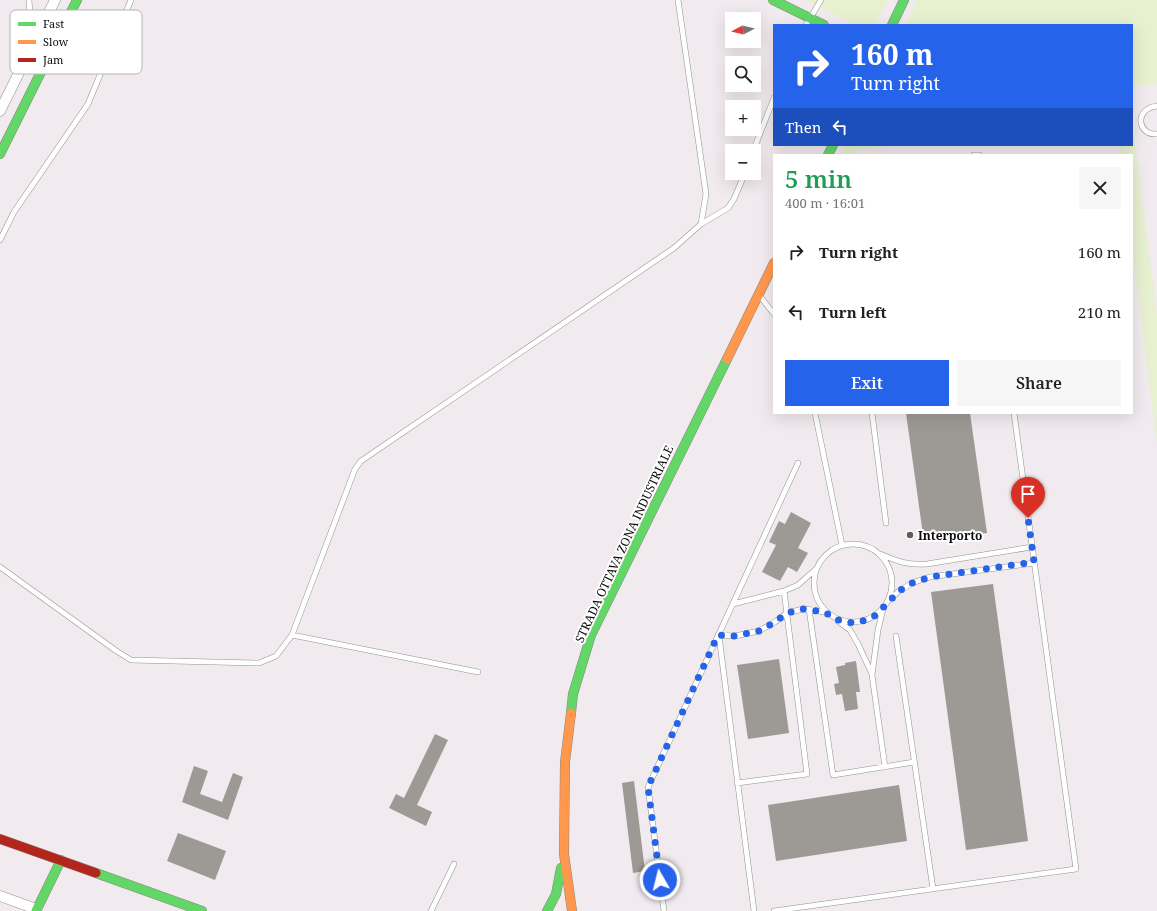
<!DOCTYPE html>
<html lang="en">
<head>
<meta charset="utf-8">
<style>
  :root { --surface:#fff; --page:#f6f6f6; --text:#202124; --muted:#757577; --accent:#2563eb }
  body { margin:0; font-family:"Noto Serif",serif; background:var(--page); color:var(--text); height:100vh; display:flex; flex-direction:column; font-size:15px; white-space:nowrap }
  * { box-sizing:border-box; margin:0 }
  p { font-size:13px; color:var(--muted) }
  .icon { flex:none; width:22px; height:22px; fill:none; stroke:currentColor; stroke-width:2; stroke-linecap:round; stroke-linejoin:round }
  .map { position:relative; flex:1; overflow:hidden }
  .drawer { position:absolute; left:773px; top:154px; width:360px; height:260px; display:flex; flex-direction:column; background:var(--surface); border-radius:0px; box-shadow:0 4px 16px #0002 }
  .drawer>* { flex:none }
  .guide { position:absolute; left:773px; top:24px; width:360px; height:122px; border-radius:0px; box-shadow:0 4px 16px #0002; background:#2563eb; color:#fff; overflow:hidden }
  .needle { width:26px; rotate:263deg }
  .tools { position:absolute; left:725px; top:12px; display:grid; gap:8px }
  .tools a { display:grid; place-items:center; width:36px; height:36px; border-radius:0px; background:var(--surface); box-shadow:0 4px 16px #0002; font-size:20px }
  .pin { position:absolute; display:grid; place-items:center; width:34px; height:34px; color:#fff; margin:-41px -17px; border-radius:50% 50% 50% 0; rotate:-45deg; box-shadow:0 0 4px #0007 }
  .pin .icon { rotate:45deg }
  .me { position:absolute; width:44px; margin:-22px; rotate:352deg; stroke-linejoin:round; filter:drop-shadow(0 0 3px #0008) }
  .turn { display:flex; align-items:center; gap:14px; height:84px; padding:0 12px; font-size:18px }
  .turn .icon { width:52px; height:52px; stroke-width:2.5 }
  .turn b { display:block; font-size:28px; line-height:34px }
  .then { display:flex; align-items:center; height:38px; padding:0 12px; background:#0003; gap:8px; font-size:15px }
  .round { display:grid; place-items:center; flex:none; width:42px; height:42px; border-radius:0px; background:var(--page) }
  .head { display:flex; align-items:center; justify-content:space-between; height:68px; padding:0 12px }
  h1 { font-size:24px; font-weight:600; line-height:30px; color:#1e9e55 }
  .action { display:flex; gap:8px; margin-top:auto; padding:8px 12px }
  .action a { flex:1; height:46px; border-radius:0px; background:var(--accent); color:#fff; font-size:16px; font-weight:600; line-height:46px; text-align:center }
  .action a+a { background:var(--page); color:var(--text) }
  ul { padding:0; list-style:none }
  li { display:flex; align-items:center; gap:12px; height:60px; padding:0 12px }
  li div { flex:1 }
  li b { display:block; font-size:15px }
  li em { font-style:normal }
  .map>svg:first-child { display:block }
</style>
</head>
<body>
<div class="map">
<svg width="1157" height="911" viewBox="0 0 1157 911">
  <rect width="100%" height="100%" fill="#faf7f0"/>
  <!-- industrial -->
  <path fill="#f1eaee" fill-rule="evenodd" d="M0,0H1157V911H0ZM732,19H754V41H732ZM774,25H1132V145H774ZM732,63H754V85H732ZM732,107H754V129H732ZM732,151H754V173H732ZM774,155H1132V413H774Z"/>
  <!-- green -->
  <path fill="#e7f0cf" d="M806,0H888L878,19L872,25H856Z
    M917,0H1157V84L1132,87V25H905Z
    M1132,120L1157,315V444L1132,247V155H1120L1119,145H1132Z
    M846,145H898L855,151L853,155H841Z"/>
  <!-- building -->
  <path fill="#9d9a96" d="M906,413H970L987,533L924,542Z
    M791,512L811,523L798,548L808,553L797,572L788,567L780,581L762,572L776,545L769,542L779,521L785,524Z
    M993,584L1028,841L966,850L931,592Z
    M779,659L789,733L748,739L737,665Z
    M856,661L860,692H856L858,709L845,711L842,694L836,695L834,684L839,683L836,667L845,665V663Z
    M435,734L448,740L417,805L432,812L426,826L389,808L396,794L404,798Z
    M194,766L208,771L200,794L222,802L233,773L243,777L228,820L182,802Z
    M634,781L645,871L633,873L622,783Z
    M899,785L907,841L776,861L768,805Z
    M178,833L226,851L215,880L167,861Z"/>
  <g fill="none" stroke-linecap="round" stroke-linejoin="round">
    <defs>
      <path id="lane" d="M29,0L32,43
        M678,0L706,194L701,224L728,208L734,199L745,173
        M806,25L821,0
        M1157,106C1133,109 1138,136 1157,134
        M753,151L774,98
        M974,155H979
        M0,240L14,212L88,104L131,0
        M759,295L774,314
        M815,413L842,545
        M872,413L886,523
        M814 583a39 39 0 1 1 78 0a39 39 0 1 1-78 0Z
        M880,554C899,562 907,565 927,564L1032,547
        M0,567L115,650L131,660L259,663L276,656L292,635L355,469L361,461L674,248L701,224
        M889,600L899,591L912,583L930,577L1034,563
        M733,604L784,591L798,585L816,569
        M809,609L833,775L914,762
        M883,609L878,630L872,675L885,767
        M838,621L850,630L858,644L872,674
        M292,635L478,672
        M718,635L735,636L759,631L775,622L787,613L803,609L825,612
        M719,636L754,911
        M896,636L933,889
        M737,783L807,774L784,591
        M431,911L454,864
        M664,911L648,787L798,463
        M774,911L1076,869L1014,413"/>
      <path id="street" d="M0,111L55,0
        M0,896L36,909"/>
      <path id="fast" d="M773,0L824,25
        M892,25L904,0
        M0,154L77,0
        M828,155L833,145
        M571,713L573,694L591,635L727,359
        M96,873L202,911
        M36,911L61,860
        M547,911L556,894L561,868"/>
      <path id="slow" d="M727,359L774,263
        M571,713L565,762L564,854L572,911"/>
      <path id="jam" d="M0,839L96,873"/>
    </defs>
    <!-- lane casing -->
    <use href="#lane" stroke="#93928f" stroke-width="6"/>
    <!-- street casing -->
    <use href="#street" stroke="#93928f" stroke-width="11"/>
    <!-- fast casing -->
    <use href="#fast" stroke="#8a8885" stroke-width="10"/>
    <!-- slow casing -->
    <use href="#slow" stroke="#8a8885" stroke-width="10"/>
    <!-- jam casing -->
    <use href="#jam" stroke="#8a8885" stroke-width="10"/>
    <!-- lane -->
    <use href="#lane" stroke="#fefefd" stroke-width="5"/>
    <!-- street -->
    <use href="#street" stroke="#fefefd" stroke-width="10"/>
    <!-- fast -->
    <use href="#fast" stroke="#63d668" stroke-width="9"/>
    <!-- slow -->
    <use href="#slow" stroke="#ff974d" stroke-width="9"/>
    <!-- jam -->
    <use href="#jam" stroke="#b3261e" stroke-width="9"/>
  </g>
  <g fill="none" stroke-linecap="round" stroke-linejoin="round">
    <!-- route -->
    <path stroke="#2563eb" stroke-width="7" stroke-dasharray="0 12.6" d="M660,880L648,787L718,635L735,636L759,631L775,622L787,613L803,609L825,612L835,619L846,622L856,623L866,620L876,615L899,591L912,583L930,577L1034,562L1028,518"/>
  </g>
  <!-- markers -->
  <circle fill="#5f5e5c" stroke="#fff" stroke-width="1.5" cx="910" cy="535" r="4"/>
  <g text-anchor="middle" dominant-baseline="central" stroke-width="4" stroke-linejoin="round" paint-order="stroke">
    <!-- poi labels -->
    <g font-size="12" font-weight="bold" fill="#0c0c0c" stroke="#fff" text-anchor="start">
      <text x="918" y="535">Interporto</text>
    </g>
    <!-- street labels -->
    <g font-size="12" fill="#0c0c0c" stroke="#fff">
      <text transform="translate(624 544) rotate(-65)">STRADA OTTAVA ZONA INDUSTRIALE</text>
    </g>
  </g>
  <!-- legend -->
  <rect x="10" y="10" width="132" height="64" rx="6" fill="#fff" stroke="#b6b6b6" stroke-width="1"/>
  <rect x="18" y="22" width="18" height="4" fill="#63d668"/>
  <rect x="18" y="40" width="18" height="4" fill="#ff974d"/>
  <rect x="18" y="58" width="18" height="4" fill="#b3261e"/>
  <g font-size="11" fill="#0c0c0c">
    <text x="43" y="28">Fast</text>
    <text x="43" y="46">Slow</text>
    <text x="43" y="64">Jam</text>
  </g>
</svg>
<div class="tools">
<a><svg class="needle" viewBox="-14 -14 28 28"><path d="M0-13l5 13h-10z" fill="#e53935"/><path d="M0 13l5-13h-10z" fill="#757577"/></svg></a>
<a><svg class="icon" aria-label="search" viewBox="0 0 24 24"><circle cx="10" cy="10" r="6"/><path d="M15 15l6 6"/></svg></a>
<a>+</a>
<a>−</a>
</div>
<div class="pin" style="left:1028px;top:518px;background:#d93025"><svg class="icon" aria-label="arrive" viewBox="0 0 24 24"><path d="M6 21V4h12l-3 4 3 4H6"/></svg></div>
<svg class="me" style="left:660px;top:880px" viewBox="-20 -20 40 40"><circle r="17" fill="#2563eb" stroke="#fff" stroke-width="3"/><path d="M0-11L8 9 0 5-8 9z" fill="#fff"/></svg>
<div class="guide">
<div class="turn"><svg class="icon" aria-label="right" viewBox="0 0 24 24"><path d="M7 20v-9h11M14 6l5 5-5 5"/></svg><div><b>160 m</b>Turn right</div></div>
<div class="then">Then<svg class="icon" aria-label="left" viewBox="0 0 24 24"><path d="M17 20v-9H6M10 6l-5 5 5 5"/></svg></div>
</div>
<section class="drawer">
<div class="head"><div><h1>5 min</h1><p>400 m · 16:01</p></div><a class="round"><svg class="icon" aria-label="close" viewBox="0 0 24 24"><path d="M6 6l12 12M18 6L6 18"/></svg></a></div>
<ul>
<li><svg class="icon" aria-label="right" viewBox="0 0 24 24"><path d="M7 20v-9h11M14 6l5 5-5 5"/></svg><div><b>Turn right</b></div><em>160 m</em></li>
<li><svg class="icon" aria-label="left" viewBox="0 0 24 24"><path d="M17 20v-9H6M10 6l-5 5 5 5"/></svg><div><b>Turn left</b></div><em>210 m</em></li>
</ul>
<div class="action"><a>Exit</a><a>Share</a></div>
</section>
</div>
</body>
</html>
